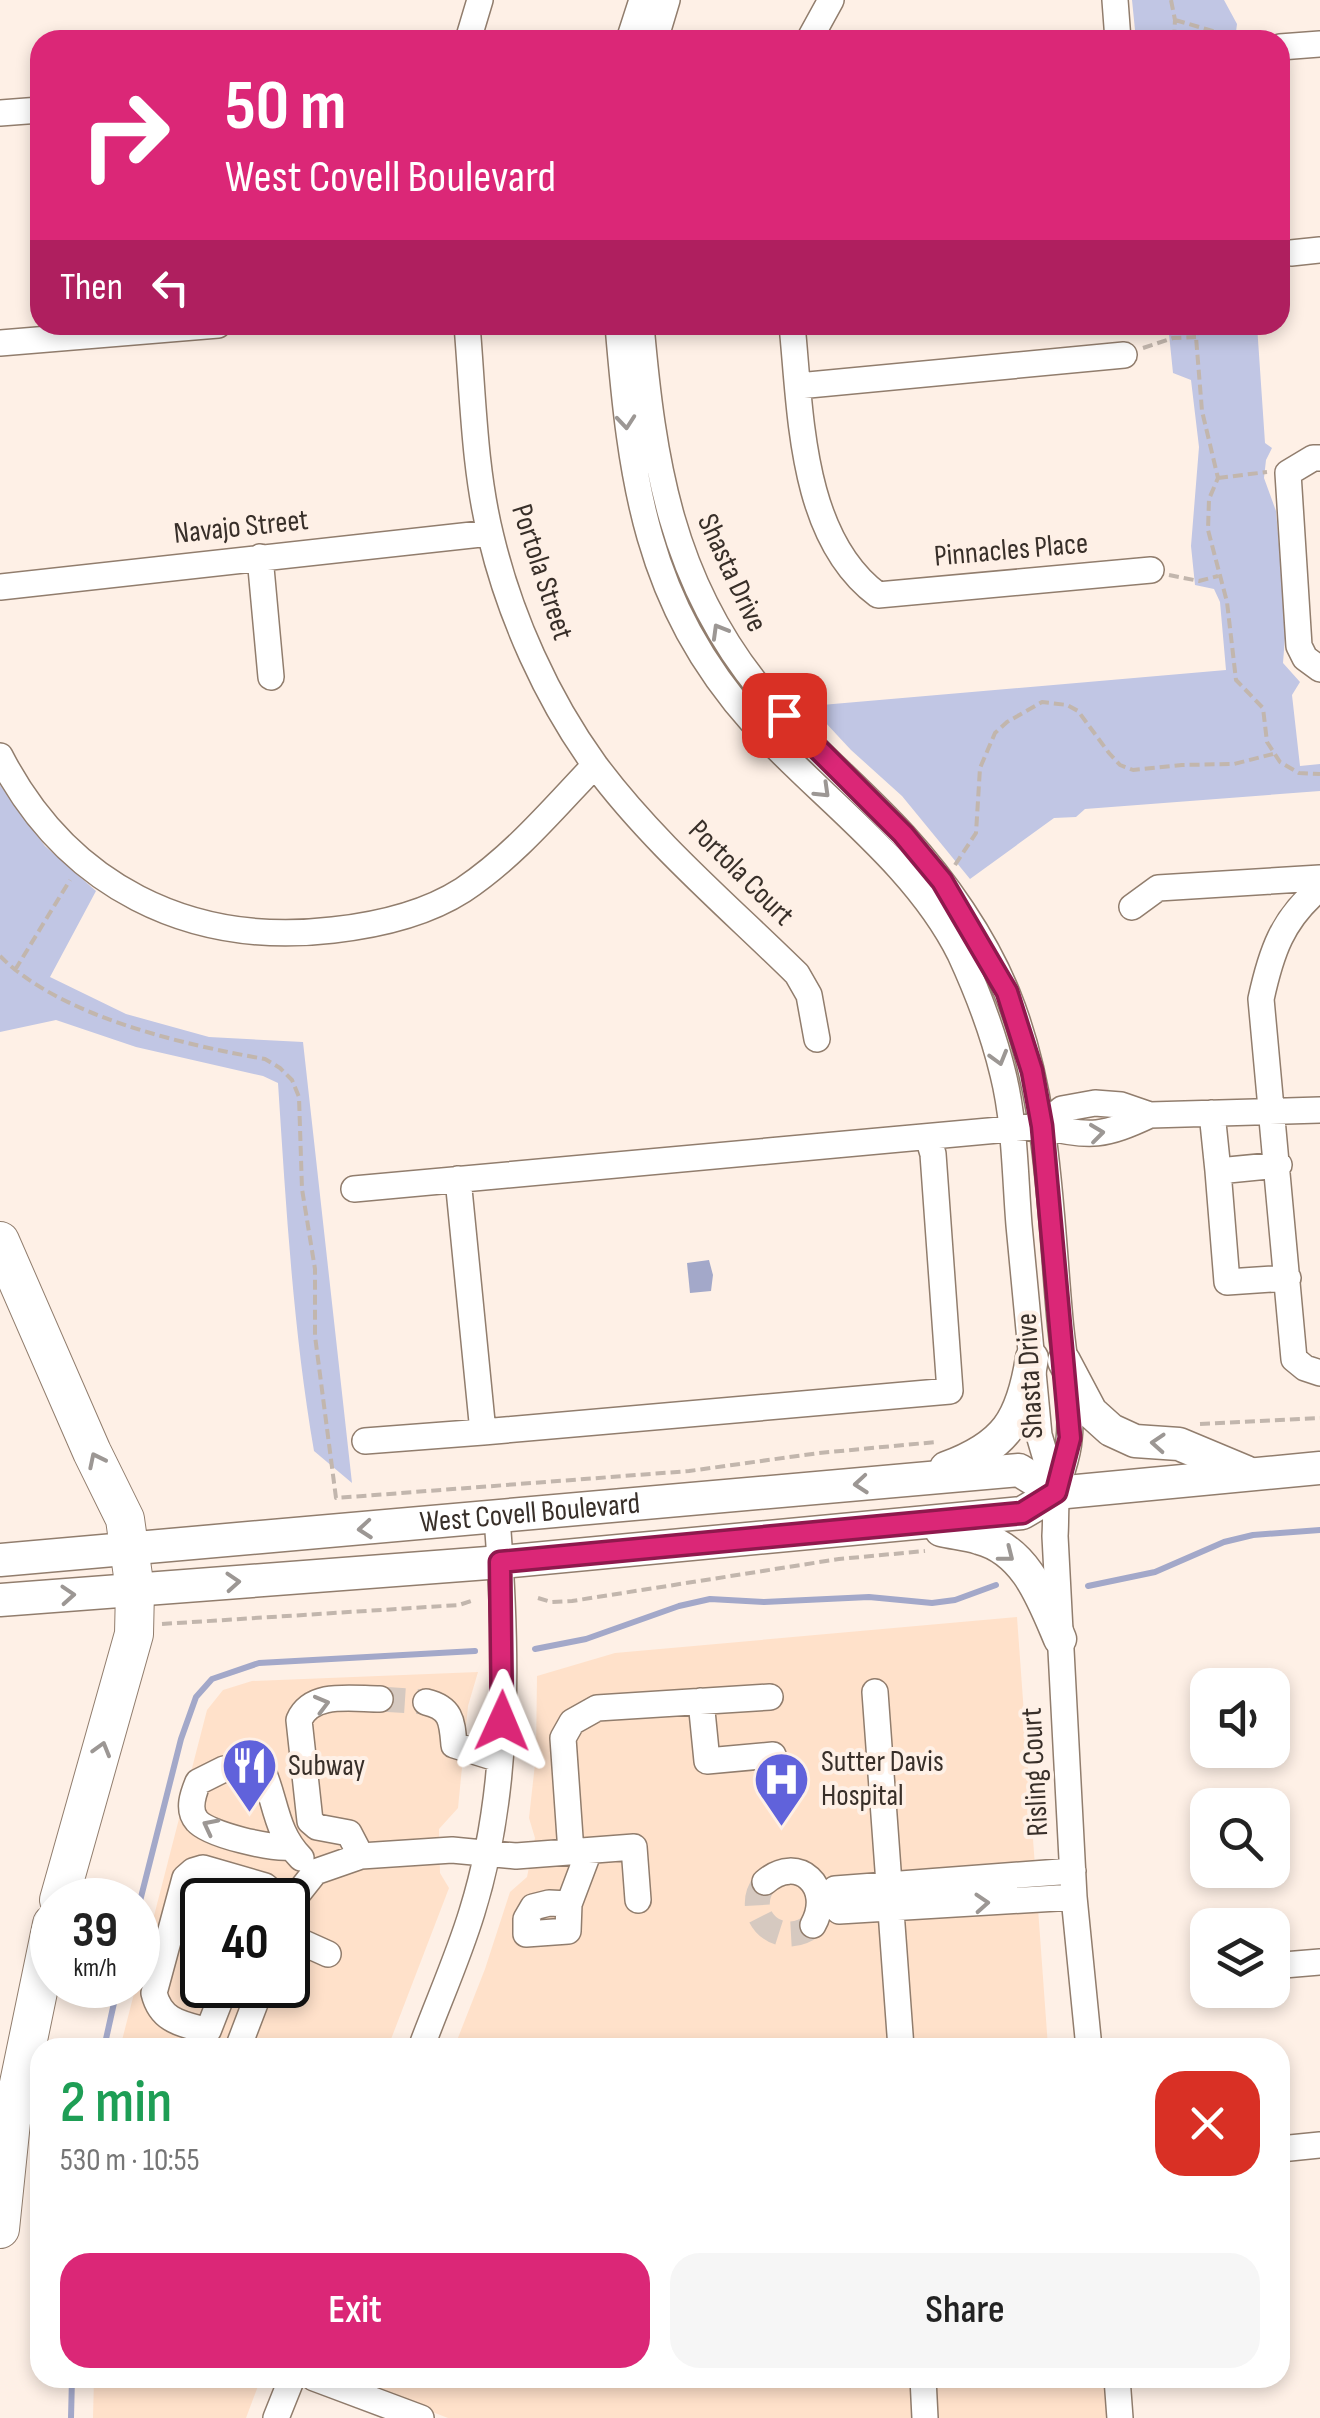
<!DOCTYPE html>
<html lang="en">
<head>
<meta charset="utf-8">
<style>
  :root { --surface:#fff; --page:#f6f6f6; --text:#222; --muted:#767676; --accent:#db2777 }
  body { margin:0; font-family:"Sofia Sans Condensed",sans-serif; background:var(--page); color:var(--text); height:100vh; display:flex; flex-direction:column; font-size:38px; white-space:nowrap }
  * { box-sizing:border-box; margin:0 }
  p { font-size:32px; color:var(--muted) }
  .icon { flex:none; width:55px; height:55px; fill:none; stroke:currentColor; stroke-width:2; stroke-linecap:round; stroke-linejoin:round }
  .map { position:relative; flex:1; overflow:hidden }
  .sheet { position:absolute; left:30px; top:2038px; width:1260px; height:350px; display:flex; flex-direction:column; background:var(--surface); border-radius:30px; box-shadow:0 5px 15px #0003 }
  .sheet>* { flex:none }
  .banner { position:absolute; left:30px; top:30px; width:1260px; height:305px; border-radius:30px; box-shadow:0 5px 15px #0003; background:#db2777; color:#fff; overflow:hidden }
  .tools { position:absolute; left:1190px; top:1668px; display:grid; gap:20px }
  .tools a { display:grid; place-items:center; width:100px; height:100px; border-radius:20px; background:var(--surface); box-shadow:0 5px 15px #0003; font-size:50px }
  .speed { position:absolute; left:30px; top:1878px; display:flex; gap:20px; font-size:50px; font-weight:700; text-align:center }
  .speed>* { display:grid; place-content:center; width:130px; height:130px; border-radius:50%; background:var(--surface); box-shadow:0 5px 15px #0003; line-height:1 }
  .speed small { font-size:25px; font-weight:400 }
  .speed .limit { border:5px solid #111; border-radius:15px; background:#fff; color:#111 }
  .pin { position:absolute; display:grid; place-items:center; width:85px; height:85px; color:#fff; margin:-42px; border-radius:20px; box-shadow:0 5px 15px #0006 }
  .me { position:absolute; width:110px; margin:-55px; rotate:1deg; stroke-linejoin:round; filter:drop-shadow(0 0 8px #0008) }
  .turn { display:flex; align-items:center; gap:35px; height:210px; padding:0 30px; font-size:45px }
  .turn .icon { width:130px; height:130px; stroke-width:2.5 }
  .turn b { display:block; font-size:70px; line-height:85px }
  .then { display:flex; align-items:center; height:95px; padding:0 30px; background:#0003; gap:20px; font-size:38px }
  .round { display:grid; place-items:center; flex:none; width:105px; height:105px; border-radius:30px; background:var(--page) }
  .summary { display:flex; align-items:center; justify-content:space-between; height:170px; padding:0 30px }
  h1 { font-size:60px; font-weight:600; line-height:75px; color:#1e9e55 }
  .cta { display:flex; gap:20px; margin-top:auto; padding:20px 30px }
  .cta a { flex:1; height:115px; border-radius:30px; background:var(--accent); color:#fff; font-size:40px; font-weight:600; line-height:115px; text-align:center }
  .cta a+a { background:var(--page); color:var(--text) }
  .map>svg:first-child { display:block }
</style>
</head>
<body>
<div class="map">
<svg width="1320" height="2418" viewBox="0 0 1320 2418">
  <rect width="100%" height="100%" fill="#fef0e6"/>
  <!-- built -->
  <path fill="#ffe1ca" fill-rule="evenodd" d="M1017,1617L1048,2047L454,2048L485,1969L510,1892L527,1877L535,1838L529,1818L536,1755L537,1676L615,1653Z
    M478,1672L468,1706L458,1808L439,1829L440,1873L449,1888L388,2047L120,2048L207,1710L223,1690L252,1681ZM202,1900H288V1985H202Z
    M94,2378H261L246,2418H93Z
    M343,2378H1120L1123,2418H448Z"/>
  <!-- green -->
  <path fill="#c1c6e4" d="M1132,0H1224L1237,24L1235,40H1136Z
    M1175,325H1257L1265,443L1272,448L1266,460L1264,478L1276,511L1286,624L1283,663L1300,682L1292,695L1300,766L1320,764V791L1085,809L1076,817L1054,818L970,879L902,796L851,750L810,706L1226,670L1220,602L1214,589L1195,585L1191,546L1199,447L1191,380L1173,373L1169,334Z
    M0,785L45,846L96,891L50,977L126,1014L209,1037L303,1042L352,1483L314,1451C293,1329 286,1206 278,1083L263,1076L136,1047L56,1020L0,1032Z"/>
  <!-- water -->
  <path fill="#a3a8c9" d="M709,1260L713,1275L711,1291L690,1293L687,1263Z"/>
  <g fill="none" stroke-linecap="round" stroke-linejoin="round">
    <!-- stream -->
    <path stroke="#a3a8c9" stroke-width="6" d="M1088,1586L1155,1572L1224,1542L1253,1535L1320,1530
      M535,1649L586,1639L679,1606L710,1599L764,1602L869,1597L932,1603L955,1600L996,1585
      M138,1909L181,1739L196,1697L212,1679L259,1663L475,1651
      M104,2048L118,1985
      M71,2418L72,2378"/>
    <!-- minor-tunnel -->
    <path stroke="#d6c9c0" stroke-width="25" stroke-dasharray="25 12" stroke-linecap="butt" d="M380,1699L426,1702
      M765,1882C740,1916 781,1951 813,1925"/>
    <defs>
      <path id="minor" d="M1115,0L1118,40
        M468,40L480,0
        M629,40L642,0
        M655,40L667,0
        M809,40L831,0
        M1280,47L1320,44
        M0,113L40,110
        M1291,253L1320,250
        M467,325C473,395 474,469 491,537C510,616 547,699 595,765C652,842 729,907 797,974L809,995L817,1039
        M618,325C631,480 645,602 754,724C820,797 915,863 960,954C978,993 993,1032 1003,1074C1015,1122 1015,1176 1019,1225C1026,1295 1032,1365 1039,1435L1056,1493
        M641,325C653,461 671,581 762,691C805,743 858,786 904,836C945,881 984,937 1007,993C1049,1096 1050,1211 1060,1320C1063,1354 1073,1407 1069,1440C1068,1457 1060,1474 1057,1491C1055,1506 1056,1522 1055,1536L1074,1897L1089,2048
        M792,325C801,413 800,537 878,595L1151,570
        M0,343L218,325
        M798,386L1124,355
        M1320,458H1313L1288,473L1299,646L1305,658L1320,669
        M260,557L271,677
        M0,587L490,533
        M0,756C67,886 189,947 333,930C378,925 424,915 463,890C514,856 553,809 595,765
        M1320,888C1282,919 1271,953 1261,999L1294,1359L1305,1368L1320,1373
        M1132,907L1158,888L1320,878
        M1212,1113L1218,1171
        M1042,1126L1062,1109L1095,1103L1121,1105L1150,1115L1320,1110
        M1279,1165L1218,1171L1227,1282L1288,1278
        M458,1179L483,1432L950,1391L933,1154L928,1137
        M354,1189L1042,1126C1090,1138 1105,1136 1150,1115
        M365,1441L483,1432
        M875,1692L901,2048
        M701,1701L707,1761L773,1755
        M426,1702C452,1708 452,1722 454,1745L499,1759
        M250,1766L262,1769C276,1800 275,1832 301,1858
        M224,1769L198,1782C193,1794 187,1810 197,1821C209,1835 272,1849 290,1847
        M571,1852L563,1738L572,1722L597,1708L770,1697
        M361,1856L349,1833L317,1827L310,1821L299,1720C312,1691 352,1699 380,1699
        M765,1882C798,1853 834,1887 813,1925
        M821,1900H827L839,1911L1074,1897
        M827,1900L835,1889L1073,1871
        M569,1904L549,1903L533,1907L526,1919V1934L568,1931L569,1904L589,1851
        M288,1918L296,1896L315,1872L361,1856L452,1850L516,1856L634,1847L638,1900
        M288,1936L328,1954
        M1272,1966L1320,1962
        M226,1985L208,2031C183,2024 161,2022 154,1993L185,1878L193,1871L203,1868L265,1886L282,1900
        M238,2048L262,1985
        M421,2048C438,2002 458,1958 472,1912C511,1787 507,1647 497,1518
        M1280,2149L1320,2145
        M314,2378L421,2418
        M923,2378L925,2418
        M1117,2378L1120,2418
        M276,2418L292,2378"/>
      <g id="major">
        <path d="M1064,1361L1091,1412L1111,1430L1135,1441L1179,1444L1246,1472"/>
        <path d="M946,1468C1006,1446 1022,1420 1032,1358"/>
        <path d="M941,1530C953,1533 967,1534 979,1538C1026,1550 1043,1599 1060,1639"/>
        <path id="s1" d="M0,1560L1019,1470L1056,1493"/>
        <path d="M0,1600L501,1562L1022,1513L1056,1493L1320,1468"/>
      </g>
      <path id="highway" d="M0,1241L92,1452L125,1519L135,1590L134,1634L59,1900
        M0,2229L11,2122L52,1924"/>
    </defs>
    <!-- minor casing -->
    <use href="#minor" stroke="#917d6d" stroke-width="28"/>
    <!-- major casing -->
    <use href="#major" stroke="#917d6d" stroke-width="35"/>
    <!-- highway casing -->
    <use href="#highway" stroke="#917d6d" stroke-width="40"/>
    <!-- path -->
    <path stroke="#c2b6ad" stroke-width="4" stroke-dasharray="10 5" stroke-linecap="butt" d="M1171,0L1175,20L1174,40
      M1175,20L1244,40
      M1198,325L1196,337L1202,411L1218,478L1209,499L1208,530L1227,602L1236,680L1263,708L1267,742L1280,762L1299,773L1320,774
      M1143,348L1173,338L1196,337
      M1218,478L1267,472
      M1169,575L1199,581L1218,576
      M955,865L976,833L980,768L995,733L1007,722L1042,702L1067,705L1078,711L1109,753L1120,765L1133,770L1182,765L1234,764L1273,754
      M0,956C59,1016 184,1045 265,1059L280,1068L292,1080L299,1097L302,1189L315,1269V1336L336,1498L689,1471L819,1453L936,1442
      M15,970L70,880
      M1200,1424L1320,1418
      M538,1598L551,1602L572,1601L839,1559L925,1551
      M162,1624L459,1605L471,1601"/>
    <!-- minor -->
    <use href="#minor" stroke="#fff" stroke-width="25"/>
    <!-- major -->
    <use href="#major" stroke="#fff" stroke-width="32"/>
    <!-- highway -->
    <use href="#highway" stroke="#fff" stroke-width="38"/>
  </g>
  <!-- one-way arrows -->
  <defs><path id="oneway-chevron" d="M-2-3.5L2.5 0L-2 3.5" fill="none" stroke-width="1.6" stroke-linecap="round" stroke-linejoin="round" transform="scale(2.5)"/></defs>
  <g stroke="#9c9794">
    <use href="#oneway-chevron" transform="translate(626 422) rotate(85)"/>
    <use href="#oneway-chevron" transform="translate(719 631) rotate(-120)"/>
    <use href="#oneway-chevron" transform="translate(823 791) rotate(44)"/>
    <use href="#oneway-chevron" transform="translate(999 1058) rotate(74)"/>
    <use href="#oneway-chevron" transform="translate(1097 1133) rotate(-7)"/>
    <use href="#oneway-chevron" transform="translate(1158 1443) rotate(-176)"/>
    <use href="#oneway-chevron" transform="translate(96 1460) rotate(-116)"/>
    <use href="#oneway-chevron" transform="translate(861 1484) rotate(175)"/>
    <use href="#oneway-chevron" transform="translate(365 1529) rotate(175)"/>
    <use href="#oneway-chevron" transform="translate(1007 1555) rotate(38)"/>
    <use href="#oneway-chevron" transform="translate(233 1582) rotate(-4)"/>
    <use href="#oneway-chevron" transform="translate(68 1595) rotate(-4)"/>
    <use href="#oneway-chevron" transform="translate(322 1704) rotate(-15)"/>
    <use href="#oneway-chevron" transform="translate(102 1749) rotate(-74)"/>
    <use href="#oneway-chevron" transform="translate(210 1826) rotate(-153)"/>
    <use href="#oneway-chevron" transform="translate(982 1903) rotate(-4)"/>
  </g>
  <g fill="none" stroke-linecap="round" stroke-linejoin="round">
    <defs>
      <path id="route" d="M502,1721L500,1562L1022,1513L1056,1492L1070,1438L1042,1126L1032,1071L1007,992L942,881L903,834L784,715"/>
    </defs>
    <!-- route casing -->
    <use href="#route" stroke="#8e194d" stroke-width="25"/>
    <!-- route -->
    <use href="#route" stroke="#db2777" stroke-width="18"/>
  </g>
  <!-- icons -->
  <defs>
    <symbol id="restaurant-pin" viewBox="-11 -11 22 30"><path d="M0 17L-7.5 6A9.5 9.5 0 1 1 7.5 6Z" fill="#6062db" stroke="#fef0e6"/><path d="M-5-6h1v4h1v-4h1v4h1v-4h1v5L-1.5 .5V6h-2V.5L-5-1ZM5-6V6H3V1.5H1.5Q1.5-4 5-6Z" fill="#fff"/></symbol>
    <symbol id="hospital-pin" viewBox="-11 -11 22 30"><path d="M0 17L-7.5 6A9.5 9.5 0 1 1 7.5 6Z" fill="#6062db" stroke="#fef0e6"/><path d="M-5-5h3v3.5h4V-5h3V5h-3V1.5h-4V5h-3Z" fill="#fff"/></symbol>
  </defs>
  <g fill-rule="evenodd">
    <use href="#restaurant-pin" x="218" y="1734" width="63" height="86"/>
    <use href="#hospital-pin" x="750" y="1748" width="63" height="86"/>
  </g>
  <g text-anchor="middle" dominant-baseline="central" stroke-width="8" stroke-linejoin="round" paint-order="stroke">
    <!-- street labels -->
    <g font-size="30" fill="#382f29" stroke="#fef0e6">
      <text transform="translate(241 527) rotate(-6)">Navajo Street</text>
      <text transform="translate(1011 550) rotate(-5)">Pinnacles Place</text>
      <text transform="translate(542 572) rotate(72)">Portola Street</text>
      <text transform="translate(732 573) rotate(65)">Shasta Drive</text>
      <text transform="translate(741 873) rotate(45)">Portola Court</text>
      <text transform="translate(1030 1376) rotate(-93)">Shasta Drive</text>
      <text stroke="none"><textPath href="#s1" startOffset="532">West Covell Boulevard</textPath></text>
      <text transform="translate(1035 1772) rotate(-93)">Risling Court</text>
    </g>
    <!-- poi labels -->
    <g font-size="30" fill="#382f29" stroke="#fef0e6" text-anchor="start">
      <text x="821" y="1762">Sutter Davis<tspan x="821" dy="34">Hospital</tspan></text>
      <text x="288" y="1766">Subway</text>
    </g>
  </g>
</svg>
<div class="tools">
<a><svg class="icon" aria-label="sound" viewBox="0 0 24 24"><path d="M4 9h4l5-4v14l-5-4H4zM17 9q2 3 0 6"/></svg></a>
<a><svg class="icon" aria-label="search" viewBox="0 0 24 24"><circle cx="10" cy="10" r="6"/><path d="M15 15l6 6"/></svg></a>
<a><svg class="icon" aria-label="layers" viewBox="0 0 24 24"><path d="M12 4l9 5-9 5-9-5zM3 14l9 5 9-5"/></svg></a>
</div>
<div class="speed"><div>39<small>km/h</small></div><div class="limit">40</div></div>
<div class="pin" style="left:784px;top:715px;background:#d93025"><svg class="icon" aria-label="arrive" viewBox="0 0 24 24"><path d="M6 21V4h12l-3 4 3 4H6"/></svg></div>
<svg class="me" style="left:502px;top:1721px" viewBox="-20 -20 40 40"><path d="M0-17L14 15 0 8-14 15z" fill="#db2777" stroke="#fff" stroke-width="4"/></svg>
<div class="banner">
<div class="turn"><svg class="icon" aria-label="right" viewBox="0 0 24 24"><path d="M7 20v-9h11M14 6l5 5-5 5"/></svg><div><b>50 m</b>West Covell Boulevard</div></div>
<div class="then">Then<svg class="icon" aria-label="left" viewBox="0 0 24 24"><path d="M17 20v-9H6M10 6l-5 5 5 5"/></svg></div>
</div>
<section class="sheet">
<div class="summary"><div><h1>2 min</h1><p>530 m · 10:55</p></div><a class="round" style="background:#d93025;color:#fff"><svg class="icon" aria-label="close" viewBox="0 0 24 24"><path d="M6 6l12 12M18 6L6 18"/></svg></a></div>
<div class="cta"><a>Exit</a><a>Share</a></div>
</section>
</div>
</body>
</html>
